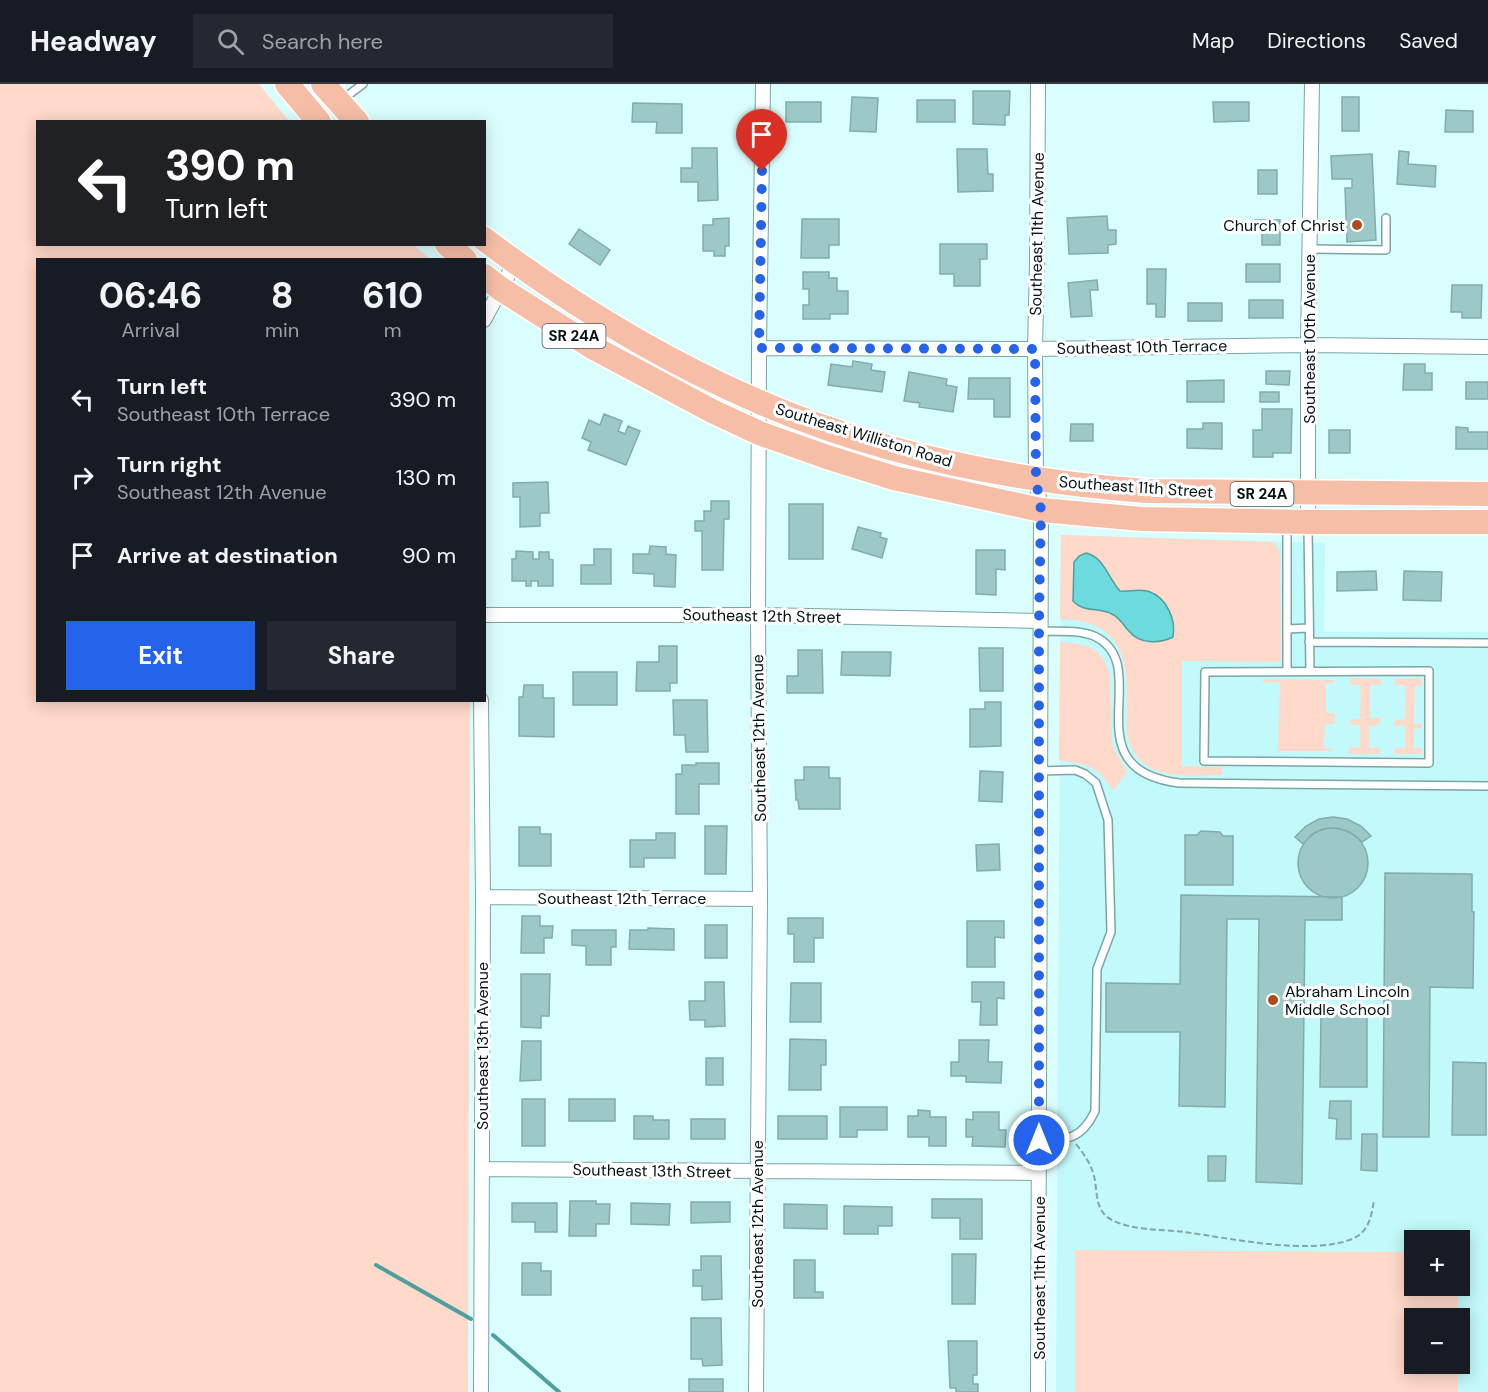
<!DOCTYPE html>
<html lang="en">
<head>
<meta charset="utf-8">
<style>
  :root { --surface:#171b24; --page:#242831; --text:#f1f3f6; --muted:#9ea1a6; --line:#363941; --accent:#2563eb }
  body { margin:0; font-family:"DM Sans",sans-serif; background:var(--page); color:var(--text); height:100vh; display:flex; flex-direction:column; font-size:22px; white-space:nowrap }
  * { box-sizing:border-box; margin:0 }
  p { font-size:20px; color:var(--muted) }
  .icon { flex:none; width:33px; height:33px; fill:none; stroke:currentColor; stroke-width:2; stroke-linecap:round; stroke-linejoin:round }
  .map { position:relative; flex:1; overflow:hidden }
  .side { position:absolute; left:36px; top:174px; width:450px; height:444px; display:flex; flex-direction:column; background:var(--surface); border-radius:0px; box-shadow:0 3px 15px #0003 }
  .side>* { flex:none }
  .guide { position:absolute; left:36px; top:36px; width:450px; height:126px; border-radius:0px; box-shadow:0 3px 15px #0003; background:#202124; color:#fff; overflow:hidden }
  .fabs { position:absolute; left:1404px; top:1146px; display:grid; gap:12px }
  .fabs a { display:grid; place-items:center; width:66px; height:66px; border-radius:0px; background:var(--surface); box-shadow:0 3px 15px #0003; font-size:30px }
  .pin { position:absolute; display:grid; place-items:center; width:51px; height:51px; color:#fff; margin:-62px -26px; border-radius:50% 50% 50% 0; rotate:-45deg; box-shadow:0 0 6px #0007 }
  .pin .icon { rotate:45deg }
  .me { position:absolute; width:66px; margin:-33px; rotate:0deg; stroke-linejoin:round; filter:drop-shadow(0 0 4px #0008) }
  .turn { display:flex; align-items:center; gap:21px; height:126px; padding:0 30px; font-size:27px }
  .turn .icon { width:78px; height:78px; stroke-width:2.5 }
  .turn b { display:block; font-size:42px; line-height:51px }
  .eta { display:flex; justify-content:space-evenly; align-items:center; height:102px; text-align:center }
  .eta b { font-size:36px; font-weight:700; line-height:42px }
  .action { display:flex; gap:12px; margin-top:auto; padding:12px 30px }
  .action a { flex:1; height:69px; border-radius:0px; background:var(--accent); color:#fff; font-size:24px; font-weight:700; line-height:69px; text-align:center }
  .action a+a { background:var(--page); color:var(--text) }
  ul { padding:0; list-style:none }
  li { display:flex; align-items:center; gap:18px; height:78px; padding:0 30px }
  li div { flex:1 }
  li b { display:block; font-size:22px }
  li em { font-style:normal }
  header { display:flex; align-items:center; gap:36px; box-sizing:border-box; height:84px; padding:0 30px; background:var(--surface); border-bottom:2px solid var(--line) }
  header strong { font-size:28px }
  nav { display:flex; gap:33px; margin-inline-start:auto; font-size:21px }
  .search { width:420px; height:54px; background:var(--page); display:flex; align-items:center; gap:15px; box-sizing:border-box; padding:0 21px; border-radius:0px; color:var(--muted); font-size:22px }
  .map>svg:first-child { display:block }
</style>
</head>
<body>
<header>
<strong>Headway</strong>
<div class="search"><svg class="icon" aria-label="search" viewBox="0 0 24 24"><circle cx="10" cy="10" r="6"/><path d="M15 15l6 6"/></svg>Search here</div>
<nav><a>Map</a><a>Directions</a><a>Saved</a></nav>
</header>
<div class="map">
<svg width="1488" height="1308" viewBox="0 0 1488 1308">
  <rect width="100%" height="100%" fill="#dafefd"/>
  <!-- built -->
  <path fill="#c2f9fa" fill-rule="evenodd" d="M1061,451L1325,459L1324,548H1488V1308H1056ZM1414,1156H1460V1202H1414ZM1414,1234H1460V1280H1414Z"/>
  <!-- green -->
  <path fill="#ffd9ca" d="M0,0H259L289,37L38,38V160H413L430,175L38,176V616L470,617L468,1308H0Z
    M1061,451L1274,458L1280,468V474L1281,578L1182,577V682L1222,683V691C1184,691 1138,699 1127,650C1126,594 1137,537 1060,535Z
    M1060,558C1087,560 1102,562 1110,591L1112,661L1127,688L1113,707C1106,696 1098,684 1084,681C1075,678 1068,679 1059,675Z
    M1350,594L1381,595V601H1370V634H1380V641L1369,642V664H1380V670H1349V664L1360,663V641H1350V636L1360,635L1361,601H1350Z
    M1422,594V602H1415L1414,640H1422V644L1414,645V665L1422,664V670H1394V665L1405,664V641L1395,642V636L1405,635L1406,602L1395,601V595Z
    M1264,595L1334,596L1335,599H1326V629H1335V640H1325L1324,664L1332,665L1333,667H1278L1280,599L1263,598L1262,596Z
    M1075,1166L1414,1168V1202H1458V1234H1414V1280H1458V1308H1075Z"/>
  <!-- water -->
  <path fill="#6ddbdd" stroke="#4d9fa0" stroke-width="1.5" d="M1086,469C1104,473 1108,494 1120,507C1130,508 1141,504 1150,508C1167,514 1176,536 1173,553C1159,560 1139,560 1129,547C1123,541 1120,534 1112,530C1099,523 1084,529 1073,517L1074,478L1079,472Z"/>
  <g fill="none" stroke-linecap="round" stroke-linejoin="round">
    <!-- stream -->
    <path stroke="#4d9fa0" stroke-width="4" d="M376,1181L471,1235
      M493,1251L559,1308"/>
  </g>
  <!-- building -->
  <path fill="#9dc8c8" stroke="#82acac" stroke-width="1.5" d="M973,7H1010L1009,31H1005V41L973,40Z
    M852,13L878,14L876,48L850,47Z
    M1342,13H1359V47H1342Z
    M917,16H955V38H917Z
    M786,18H821V38H786Z
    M1213,18H1249V37L1214,38Z
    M633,19L682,20V49H656L657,38H632Z
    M1446,26L1473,27V48H1445Z
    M692,64H717L718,116L698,117V98H681V84H692Z
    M957,65H987L988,90H993V107L958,108Z
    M1399,67L1409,68L1408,80L1436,82L1435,103L1397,100Z
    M1372,70L1376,156L1347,158L1345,104H1352V95H1332L1331,72Z
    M1258,86H1277V110H1258Z
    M1107,132L1108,146H1116V160L1108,161V169L1069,170L1067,134Z
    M729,134V162H725V172H714V167H703V141H713V135Z
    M802,135H839V161H829V174H801Z
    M1255,136H1280V161H1262V147H1255Z
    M579,145L610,166L600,181L569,160Z
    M940,160H987V175H980V202H954V190H940Z
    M1246,180H1280V198H1246Z
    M1147,185H1166L1165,233H1156V220H1147Z
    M803,188H829V194H837V207H848V230H830V235H803V221H809V205H803Z
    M1097,196L1098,206H1090L1092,232L1071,233L1068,199Z
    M1452,201H1482L1481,234H1462V228H1451Z
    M1249,216H1283V234H1249Z
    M1188,219H1222V237H1188Z
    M853,277L872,280L871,286L885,288L882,308L828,301L831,280L852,283Z
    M1404,280H1425V289H1432V306H1403Z
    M1266,287H1290L1289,301L1266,300Z
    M909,288L947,295L946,301L957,303L953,328L919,323L920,319L904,317Z
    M969,294H1010V333H994V315H968Z
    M1224,296V318H1187V297Z
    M1466,298H1488V315H1466Z
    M1260,308H1279V318H1260Z
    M1262,325H1292L1291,369H1273V373H1253V346H1262Z
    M604,330L622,337L618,347L625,350L628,342L640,347L626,381L588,366L591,358L582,354L589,336L600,341Z
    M1203,339H1222V365L1187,364V345H1203Z
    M1071,340H1093V357H1070Z
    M1456,343L1468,344V348H1488V365H1456Z
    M1329,346H1350V369H1329Z
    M548,398L549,429H540V442L520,443V413H513V399Z
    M711,417H729V435H724L723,486H702V447H695V437H704V427H711Z
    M789,420H823V475H789Z
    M858,443L881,449L880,453L887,455L882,474L852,465Z
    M650,462L666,463V470L676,471L675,503L654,502V490L633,489V470H649Z
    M594,465H611V500H581V481H594Z
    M976,466H1005V486L996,485V511L976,510Z
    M516,467L533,468V475H539V468H549V475L553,476V502H538V497H531V502H526V497H512V475H516Z
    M1376,487L1377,506L1337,507V488Z
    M1404,487L1442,488L1441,517L1403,516Z
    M659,562H677V599H670V607H636L637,578H659Z
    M979,564H1003V607H980Z
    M798,566H822L823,609H787V592H798Z
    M842,568H891L890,592L841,591Z
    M573,588H617V621H573Z
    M524,601H543V614H554V653L519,652V613H523Z
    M673,616H707L708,668H686L685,651H674Z
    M985,618H1001V662L970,663V625H985Z
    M696,679H719V700H699V730H676V690H682V681H696Z
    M804,683H829V694H840V725H799L798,716H796L795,696H804Z
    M980,687L1003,688L1002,718L979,717Z
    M1333,733L1347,735L1361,742L1371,752L1362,758L1354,751L1344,746L1333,744L1322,745L1312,750L1303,760L1295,753L1306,742L1319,735Z
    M705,742H727L726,790H705Z
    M519,743H540V750H551V782H519Z
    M1298 779a35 35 0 1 1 70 0a35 35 0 1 1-70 0Z
    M1201,747L1220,748L1223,752H1233V801H1185V751H1197Z
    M656,749H675V774H644V783H630V756H656Z
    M999,760L1000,786L977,787L976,761Z
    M1385,789L1472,790V828H1474L1473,904L1430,903L1429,1053H1383Z
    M1181,811L1342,813V836H1305L1302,1100L1256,1098L1259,835H1227L1225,1023L1179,1022L1180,948H1106V899L1180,900Z
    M522,832H540V842H553L552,854H544V869H521Z
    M788,834H823V854H814V878H794V850H788Z
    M967,837H1004V854L995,853V883H967Z
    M705,841H727V874H705Z
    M648,844L674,845V866L629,865L630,846H648Z
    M572,846H616V863H611V881H586V862L572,861Z
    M521,890H550L549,932H541V944L521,943Z
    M705,898H724L725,942L705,943V936H690L689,917H705Z
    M972,898H1004V915L997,914V941H980L981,918H972Z
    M791,899H821V938H790Z
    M1321,930L1367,931V1003H1320Z
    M790,955L826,956V981H821V1006H789Z
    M959,956H989L988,978H1002L1001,999L966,998V992H951V978H959Z
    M522,957H541V996L520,997Z
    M706,974H723V1001H706Z
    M1453,978L1486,979V1051H1452Z
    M522,1015H545V1062H522Z
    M569,1015H615V1037H569Z
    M1330,1017H1351V1055H1336L1337,1035L1329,1034Z
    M840,1023H887V1046H857V1053H840Z
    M918,1026L930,1027V1033H946V1062H929V1053H908V1032H918Z
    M973,1028H999V1046H1006L1005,1063L972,1062L973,1053H966V1035L973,1036Z
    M634,1032H653V1036H669V1055H634Z
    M778,1032H827V1055H778Z
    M691,1035H725V1055H691Z
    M1362,1050H1377V1087L1361,1086Z
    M1208,1072H1226L1225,1097H1208Z
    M932,1115H982V1155H960V1134H932Z
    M570,1117H596V1120H610L609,1140H596V1152H569Z
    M691,1118H730V1138L691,1139Z
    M512,1119H557V1148H535V1138H512Z
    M631,1119L670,1120L669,1141L631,1140Z
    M784,1120L827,1121V1145L784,1144Z
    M844,1122L892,1123V1142H878V1150H844Z
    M952,1170H976L975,1220H952Z
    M701,1172H721L722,1215L702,1216V1202H693V1186H701Z
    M794,1176H815V1208H823V1214H794Z
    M522,1179H541V1187H551V1211H522Z
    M691,1234H721L722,1281L703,1282L702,1275H691Z
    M948,1257H977V1291H973V1300H978V1308H956V1304H950Z
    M689,1295H723V1308H689Z"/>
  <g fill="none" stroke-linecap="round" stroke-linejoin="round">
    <defs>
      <path id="service" d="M343,15L363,0
        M1310,165L1386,166V134
        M1308,443L1310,587
        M1287,545L1309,544
        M1039,547C1057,548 1077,545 1094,552C1157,581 1068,685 1179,699L1488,702
        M1309,558L1488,559
        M1287,587V440
        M1429,587V679L1204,677L1205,588Z
        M1039,1056C1068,1056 1082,1055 1095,1027L1097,885L1111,848L1108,736L1096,699L1085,690L1075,686L1039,687"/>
      <path id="minor" d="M1038,0L1037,178L1035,265L1036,396L1041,426L1038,1308
        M484,236L515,178
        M759,264L1035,265L1308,261L1488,263
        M1308,438V261L1312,0
        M484,531H758L1039,537
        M481,616L483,813L481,1308
        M483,813L760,815
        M482,1085L1039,1089
        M756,1308L760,815L758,531L759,264L763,0"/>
      <path id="trunk" d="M287,0L319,38
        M323,0L357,38
        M484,155C569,219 660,275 757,317C880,371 1014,397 1146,407L1488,410
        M447,160L465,176
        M484,192L501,205L594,264L712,327L759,349L827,373L894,394L1041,426L1142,435L1308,438H1488"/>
    </defs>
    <!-- service casing -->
    <use href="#service" stroke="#7ba5a5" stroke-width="10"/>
    <!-- minor casing -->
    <use href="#minor" stroke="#7ba5a5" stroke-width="16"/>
    <!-- trunk casing -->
    <use href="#trunk" stroke="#fff" stroke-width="27"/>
    <!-- path -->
    <path stroke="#87a3a3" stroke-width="2" stroke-dasharray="6 3" stroke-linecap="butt" d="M1076,1060C1084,1070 1091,1080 1094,1092C1098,1108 1094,1127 1112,1136C1133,1147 1161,1145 1184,1148C1230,1154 1310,1172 1352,1155C1369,1148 1371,1133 1374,1117"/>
    <!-- service -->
    <use href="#service" stroke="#fff" stroke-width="7"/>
    <!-- minor -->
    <use href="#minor" stroke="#fff" stroke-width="14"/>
    <!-- trunk -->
    <use href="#trunk" stroke="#f6bea7" stroke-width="24"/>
  </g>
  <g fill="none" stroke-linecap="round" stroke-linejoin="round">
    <!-- route -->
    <path stroke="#2563eb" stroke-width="10" stroke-dasharray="0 18" d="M762,87L759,264L1035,265L1036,396L1041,426L1039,537V1056"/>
  </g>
  <!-- markers -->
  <g fill="#b04b1a" stroke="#fff" stroke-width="2">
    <circle cx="1357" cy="141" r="6"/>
    <circle cx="1273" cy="916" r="6"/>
  </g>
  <g text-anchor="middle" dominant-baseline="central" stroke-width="6" stroke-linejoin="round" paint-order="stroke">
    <!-- shield labels -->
    <g fill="#fff" stroke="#4f595a" stroke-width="1.5">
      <rect x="542.5" y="240" width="63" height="24" rx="4.5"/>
      <rect x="1230.5" y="398" width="63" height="24" rx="4.5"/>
    </g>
    <g font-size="15" font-weight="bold" fill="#031213">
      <text x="574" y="252">SR 24A</text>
      <text x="1262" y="410">SR 24A</text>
    </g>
    <!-- poi labels -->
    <g font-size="16" fill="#031213" stroke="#fff" text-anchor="end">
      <text x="1345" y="141">Church of Christ</text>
      <text x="1285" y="907" text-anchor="start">Abraham Lincoln<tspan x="1285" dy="18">Middle School</tspan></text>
    </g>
    <!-- street labels -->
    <g font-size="16" fill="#031213" stroke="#fff">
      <text transform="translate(1037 150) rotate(-89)">Southeast 11th Avenue</text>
      <text transform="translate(1309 255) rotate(-90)">Southeast 10th Avenue</text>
      <text transform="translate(1142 263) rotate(-1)">Southeast 10th Terrace</text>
      <text transform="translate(864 351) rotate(17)">Southeast Williston Road</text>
      <text transform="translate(1136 403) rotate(4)">Southeast 11th Street</text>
      <text transform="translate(762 532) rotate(1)">Southeast 12th Street</text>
      <text transform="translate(759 654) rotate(-91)">Southeast 12th Avenue</text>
      <text x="622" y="814">Southeast 12th Terrace</text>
      <text transform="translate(482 962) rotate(-90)">Southeast 13th Avenue</text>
      <text transform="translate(652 1087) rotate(1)">Southeast 13th Street</text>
      <text transform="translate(757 1140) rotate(-90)">Southeast 12th Avenue</text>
      <text transform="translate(1039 1194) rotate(-90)">Southeast 11th Avenue</text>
    </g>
  </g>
</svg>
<div class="fabs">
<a>+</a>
<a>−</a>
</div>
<div class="pin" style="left:762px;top:87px;background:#d93025"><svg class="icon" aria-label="arrive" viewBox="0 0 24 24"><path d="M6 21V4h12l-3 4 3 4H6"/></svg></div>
<svg class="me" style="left:1039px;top:1056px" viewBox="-20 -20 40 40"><circle r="17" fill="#2563eb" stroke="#fff" stroke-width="3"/><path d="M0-11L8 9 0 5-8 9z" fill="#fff"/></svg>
<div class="guide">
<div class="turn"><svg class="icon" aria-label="left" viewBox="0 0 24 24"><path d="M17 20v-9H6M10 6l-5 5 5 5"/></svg><div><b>390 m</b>Turn left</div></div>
</div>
<section class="side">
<div class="eta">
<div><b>06:46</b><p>Arrival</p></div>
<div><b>8</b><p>min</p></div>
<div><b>610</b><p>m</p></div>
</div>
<ul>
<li><svg class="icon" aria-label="left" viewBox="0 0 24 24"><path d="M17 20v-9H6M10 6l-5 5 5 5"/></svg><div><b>Turn left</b><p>Southeast 10th Terrace</p></div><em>390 m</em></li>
<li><svg class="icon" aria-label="right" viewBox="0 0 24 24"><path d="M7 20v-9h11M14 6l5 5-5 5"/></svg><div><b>Turn right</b><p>Southeast 12th Avenue</p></div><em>130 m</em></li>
<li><svg class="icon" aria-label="arrive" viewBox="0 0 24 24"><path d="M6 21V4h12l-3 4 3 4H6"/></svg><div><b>Arrive at destination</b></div><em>90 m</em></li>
</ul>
<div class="action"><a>Exit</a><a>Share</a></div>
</section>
</div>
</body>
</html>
